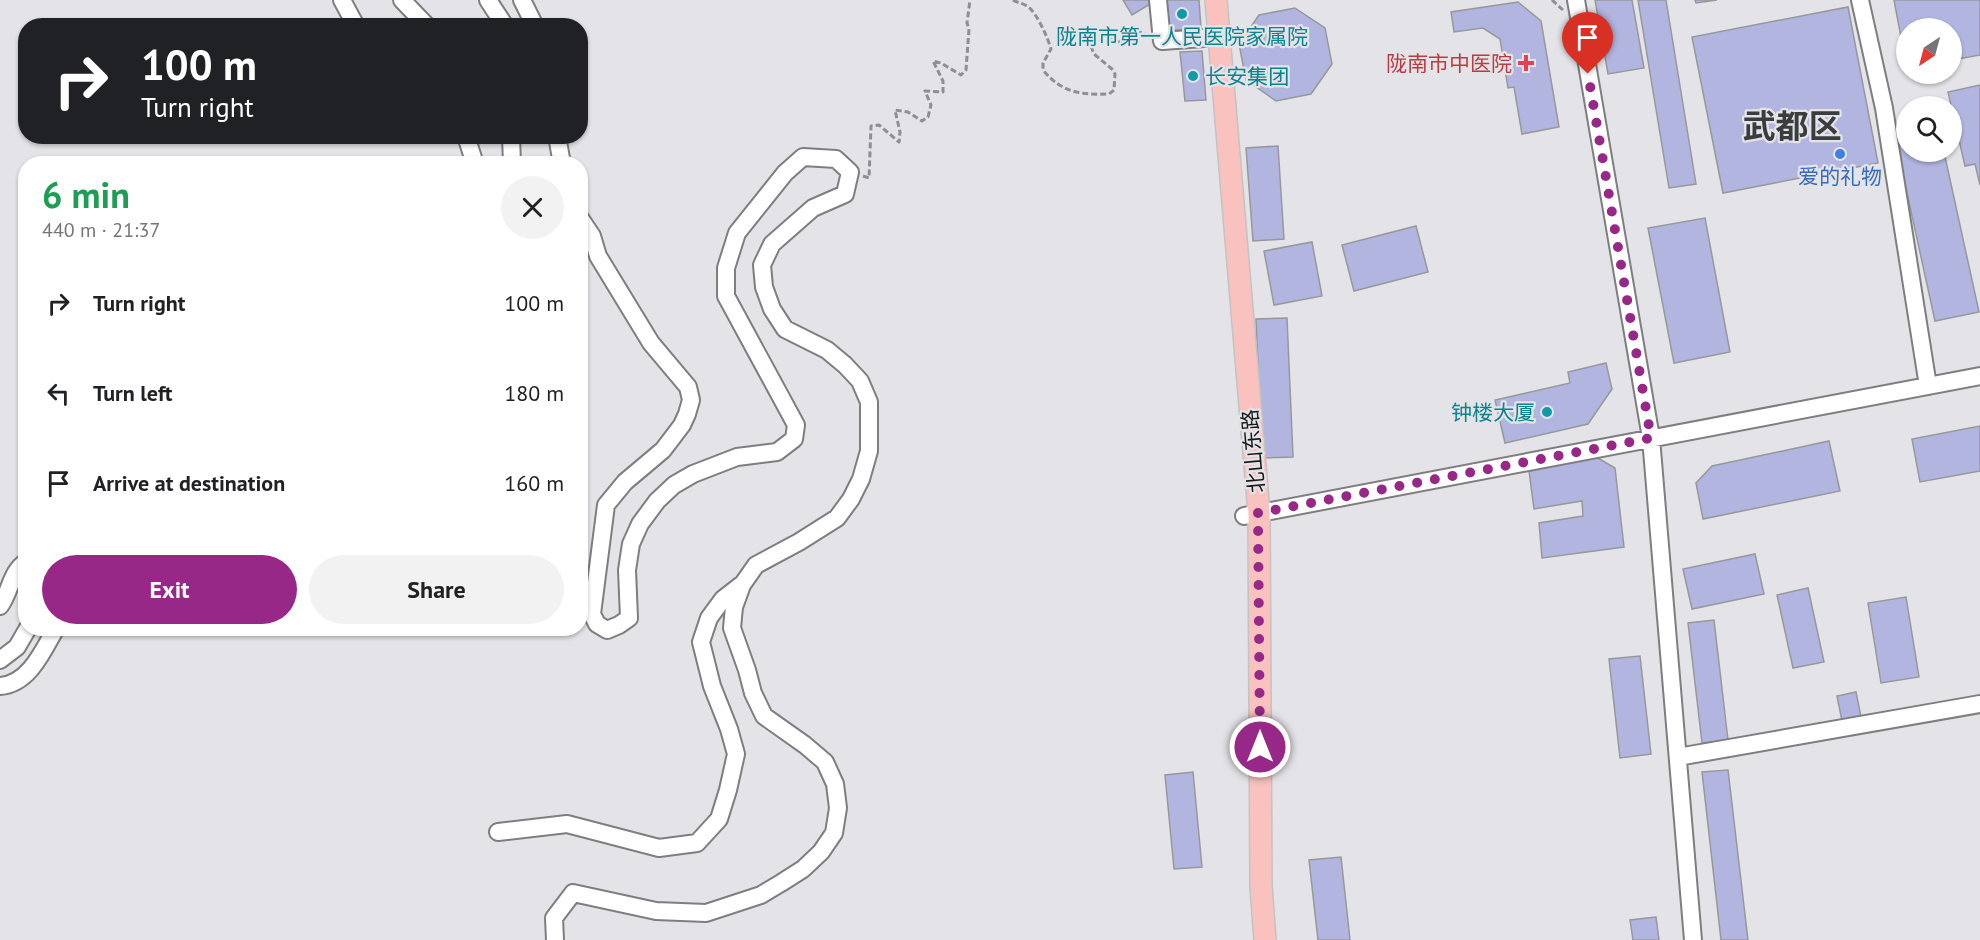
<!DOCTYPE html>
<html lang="en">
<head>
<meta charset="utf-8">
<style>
  :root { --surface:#fff; --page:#f2f2f2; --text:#202124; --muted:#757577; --accent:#972887 }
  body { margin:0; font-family:"PT Sans","Noto Sans SC",sans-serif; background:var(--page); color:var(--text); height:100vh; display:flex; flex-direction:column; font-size:22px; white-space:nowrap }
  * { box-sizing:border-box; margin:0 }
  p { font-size:20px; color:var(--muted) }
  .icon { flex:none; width:33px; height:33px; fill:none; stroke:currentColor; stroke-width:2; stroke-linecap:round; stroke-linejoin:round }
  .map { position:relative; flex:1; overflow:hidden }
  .sheet { position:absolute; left:18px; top:156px; width:570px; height:480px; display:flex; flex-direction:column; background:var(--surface); border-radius:24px; box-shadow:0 2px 4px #0004 }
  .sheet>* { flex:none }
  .banner { position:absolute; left:18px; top:18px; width:570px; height:126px; border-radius:24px; box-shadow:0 2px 4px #0004; background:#202124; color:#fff; overflow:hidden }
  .needle { width:39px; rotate:216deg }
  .tools { position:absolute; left:1896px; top:18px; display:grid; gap:12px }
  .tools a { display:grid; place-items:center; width:66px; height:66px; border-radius:50%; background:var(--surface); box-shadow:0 2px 4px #0004; font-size:30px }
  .pin { position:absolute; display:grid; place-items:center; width:51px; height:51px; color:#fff; margin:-62px -26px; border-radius:50% 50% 50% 0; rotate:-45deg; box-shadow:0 0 6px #0007 }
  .pin .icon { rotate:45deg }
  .me { position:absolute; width:66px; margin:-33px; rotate:0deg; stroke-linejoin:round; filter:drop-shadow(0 0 4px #0008) }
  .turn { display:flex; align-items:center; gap:21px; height:126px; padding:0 24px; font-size:27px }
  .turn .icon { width:78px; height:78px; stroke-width:2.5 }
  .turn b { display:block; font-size:42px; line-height:51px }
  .round { display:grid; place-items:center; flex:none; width:63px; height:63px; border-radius:32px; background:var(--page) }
  .headline { display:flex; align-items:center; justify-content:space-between; height:102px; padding:0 24px }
  h1 { font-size:36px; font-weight:700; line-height:45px; color:#1e9e55 }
  .action { display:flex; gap:12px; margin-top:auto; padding:12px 24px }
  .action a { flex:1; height:69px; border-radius:36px; background:var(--accent); color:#fff; font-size:24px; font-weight:700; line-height:69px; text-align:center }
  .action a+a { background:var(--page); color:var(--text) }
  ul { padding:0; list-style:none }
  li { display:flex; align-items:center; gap:18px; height:90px; padding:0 24px }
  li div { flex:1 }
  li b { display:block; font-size:22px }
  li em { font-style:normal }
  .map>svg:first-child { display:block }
</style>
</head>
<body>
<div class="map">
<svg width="1980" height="940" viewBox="0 0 1980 940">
  <rect width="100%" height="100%" fill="#e4e4e8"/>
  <!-- building -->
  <path fill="#b2b5e0" stroke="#97989b" stroke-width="1.5" d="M1123,0H1154L1155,1L1132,15Z
    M1163,0H1199L1201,28L1166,31Z
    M1595,0H1632L1644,68L1608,74Z
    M1638,0H1666L1696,184L1669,188Z
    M1695,0H1717L1696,3Z
    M1894,0H1980V55L1952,60V28H1906V64Z
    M1518,2L1541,21L1559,127L1522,134L1514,87L1508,88L1500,39L1483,28L1454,32L1451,12Z
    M1848,7L1878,163L1723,193L1692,37Z
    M1295,8L1325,28L1332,64L1311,94L1276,101L1246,80L1239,44L1259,15Z
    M1202,51L1206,100L1185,101L1180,52Z
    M1980,85V185L1975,164L1965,166L1948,92Z
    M1906,136V152H1944L1979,312L1935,321L1895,138Z
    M1278,146L1284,239L1253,241L1246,148Z
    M1705,218L1730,352L1674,363L1648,228Z
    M1416,226L1428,272L1354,291L1342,245Z
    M1312,242L1322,296L1274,305L1264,251Z
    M1287,318L1293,457L1262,458L1256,319Z
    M1606,363L1612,389L1588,424L1505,443L1495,400L1570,383L1568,372Z
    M1980,426V471L1920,482L1912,439Z
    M1829,441L1840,491L1703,519L1696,483L1712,466Z
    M1596,457L1615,468L1624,547L1542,558L1539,523L1583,516L1582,501L1534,509L1529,471Z
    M1755,554L1764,594L1692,609L1683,569Z
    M1808,588L1824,662L1793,668L1777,595Z
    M1906,597L1919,677L1881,683L1868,603Z
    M1714,620L1728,740L1702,743L1688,623Z
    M1640,656L1651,754L1620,758L1609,659Z
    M1856,692L1861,717L1842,721L1837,696Z
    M1728,770L1748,940H1721L1702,772Z
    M1193,772L1202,867L1174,869L1165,775Z
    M1341,857L1350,940H1318L1309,860Z
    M1656,917L1659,940H1633L1630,920Z"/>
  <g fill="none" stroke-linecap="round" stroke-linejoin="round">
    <defs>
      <path id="minor" d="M342,0L356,26
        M402,0L427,26
        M488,0L505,26
        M522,0L535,26
        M1158,0L1162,41L1204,38
        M1576,0L1651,438L1693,940
        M1860,0L1884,108L1928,386
        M466,136L475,164
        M511,136L512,164
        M557,136L562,164
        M1244,516L1980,376
        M0,606C10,593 11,571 26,562
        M0,660L17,647L28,628
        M0,686C29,684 43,651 56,628
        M1678,757L1980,704
        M498,832L567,824L659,848L697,843L719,819L728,790L736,754L729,729L712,686L701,642L709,618L723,599L741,585
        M555,940L554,918L573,893L656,911L706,913L761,895L781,883L803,869L821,852L834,833L838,808L835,784L825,762L805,745L764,716L753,693L747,670L732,628L734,607L742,585L756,565L799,542L837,518L851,499L861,479L869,451V402L860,381L845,365L827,350L785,329L772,309L764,287L762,265L772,244L813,208L845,194L850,172L836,159L803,157L785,173L737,233L726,268V296L796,425L794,439L777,452L737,457L693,474L674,485L657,501L640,524L631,544L627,570L629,618L619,625L607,630L597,624L592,614L606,505L625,482L663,450L682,425L687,414L691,400L688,387L651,343L598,256L592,236L580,218"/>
      <path id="major" d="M1216,0L1259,513L1261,886L1265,940"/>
    </defs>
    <!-- minor casing -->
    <use href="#minor" stroke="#7e7e81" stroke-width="20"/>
    <!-- major casing -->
    <use href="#major" stroke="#c3c3c3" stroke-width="24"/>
    <!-- path -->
    <path stroke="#8f8f92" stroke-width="3" stroke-dasharray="6 3" stroke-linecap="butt" d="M1013,0C1018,3 1022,3 1027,6C1036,11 1048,38 1051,49L1043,63V70C1062,93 1081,95 1109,94L1114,90L1115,74L1112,69L1094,54L1087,36L1093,30L1102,32L1117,43L1124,39L1125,32L1130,28L1147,35
      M1552,0L1563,10
      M863,176L869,178L871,126L879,125L899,142L900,132L895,110L908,112L922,121L928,117L931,105L925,91L943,92V81L933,61L941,63L961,75L966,70L969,29L967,23L970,0"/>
    <!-- minor -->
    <use href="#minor" stroke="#fff" stroke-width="16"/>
    <!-- major -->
    <use href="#major" stroke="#fac2bf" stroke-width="21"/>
  </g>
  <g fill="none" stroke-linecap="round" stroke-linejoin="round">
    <!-- route -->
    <path stroke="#972887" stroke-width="10" stroke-dasharray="0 18" d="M1260,747L1258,513L1651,438L1588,74"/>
  </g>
  <!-- markers -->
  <g fill="#0f9aa8" stroke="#e4e4e8" stroke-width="2">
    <circle cx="1182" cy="14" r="6"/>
    <circle cx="1193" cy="76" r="6"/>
    <circle cx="1547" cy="412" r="6"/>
  </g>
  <path fill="#e0444e" stroke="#e4e4e8" stroke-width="2" d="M1523 54h6v6h6v6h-6v6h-6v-6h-6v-6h6z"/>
  <circle fill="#3f7fe0" stroke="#e4e4e8" stroke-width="2" cx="1840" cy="154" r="6"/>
  <g text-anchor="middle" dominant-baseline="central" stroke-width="4.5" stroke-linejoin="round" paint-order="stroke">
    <!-- culture labels -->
    <g font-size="21" fill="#0d838f" stroke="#e4e4e8">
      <text x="1182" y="36">陇南市第一人民医院家属院</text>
      <text x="1205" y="76" text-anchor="start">长安集团</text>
      <text x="1535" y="412" text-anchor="end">钟楼大厦</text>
    </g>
    <!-- health labels -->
    <g font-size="21" fill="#be3a42" stroke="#e4e4e8" text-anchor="end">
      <text x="1512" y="63">陇南市中医院</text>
    </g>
    <!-- shop labels -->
    <g font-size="21" fill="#366cbe" stroke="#e4e4e8">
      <text x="1840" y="176">爱的礼物</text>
    </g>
    <!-- street labels -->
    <g font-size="21" fill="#19191a" stroke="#e4e4e8">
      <text transform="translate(1253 451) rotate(-95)">北山东路</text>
    </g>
    <!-- town labels -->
    <g font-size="33" font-weight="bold" fill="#3b3c3e" stroke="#e4e4e8">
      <text x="1792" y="125">武都区</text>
    </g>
  </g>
</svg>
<div class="tools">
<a><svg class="needle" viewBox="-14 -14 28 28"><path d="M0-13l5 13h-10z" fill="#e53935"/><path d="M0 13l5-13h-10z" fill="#757577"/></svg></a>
<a><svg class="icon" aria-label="search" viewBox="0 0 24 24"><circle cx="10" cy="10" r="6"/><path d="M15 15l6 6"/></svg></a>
</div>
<div class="pin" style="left:1588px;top:74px;background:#d93025"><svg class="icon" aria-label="arrive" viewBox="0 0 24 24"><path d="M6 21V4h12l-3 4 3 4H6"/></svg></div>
<svg class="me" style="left:1260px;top:747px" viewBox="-20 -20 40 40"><circle r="17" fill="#972887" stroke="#fff" stroke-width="3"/><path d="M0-11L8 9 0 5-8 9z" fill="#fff"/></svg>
<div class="banner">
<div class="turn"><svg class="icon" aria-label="right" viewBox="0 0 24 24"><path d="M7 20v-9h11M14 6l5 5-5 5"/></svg><div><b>100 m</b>Turn right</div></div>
</div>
<section class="sheet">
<div class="headline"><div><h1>6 min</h1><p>440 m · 21:37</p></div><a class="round"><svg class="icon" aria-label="close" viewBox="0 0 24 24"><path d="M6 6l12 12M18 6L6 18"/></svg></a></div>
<ul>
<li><svg class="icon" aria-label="right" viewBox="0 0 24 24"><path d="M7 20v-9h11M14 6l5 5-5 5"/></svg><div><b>Turn right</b></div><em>100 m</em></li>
<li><svg class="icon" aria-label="left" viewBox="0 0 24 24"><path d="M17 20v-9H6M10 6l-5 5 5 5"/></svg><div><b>Turn left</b></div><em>180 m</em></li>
<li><svg class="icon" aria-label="arrive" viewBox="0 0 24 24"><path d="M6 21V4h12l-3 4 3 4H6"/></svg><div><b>Arrive at destination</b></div><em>160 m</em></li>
</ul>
<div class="action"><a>Exit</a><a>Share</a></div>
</section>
</div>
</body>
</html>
